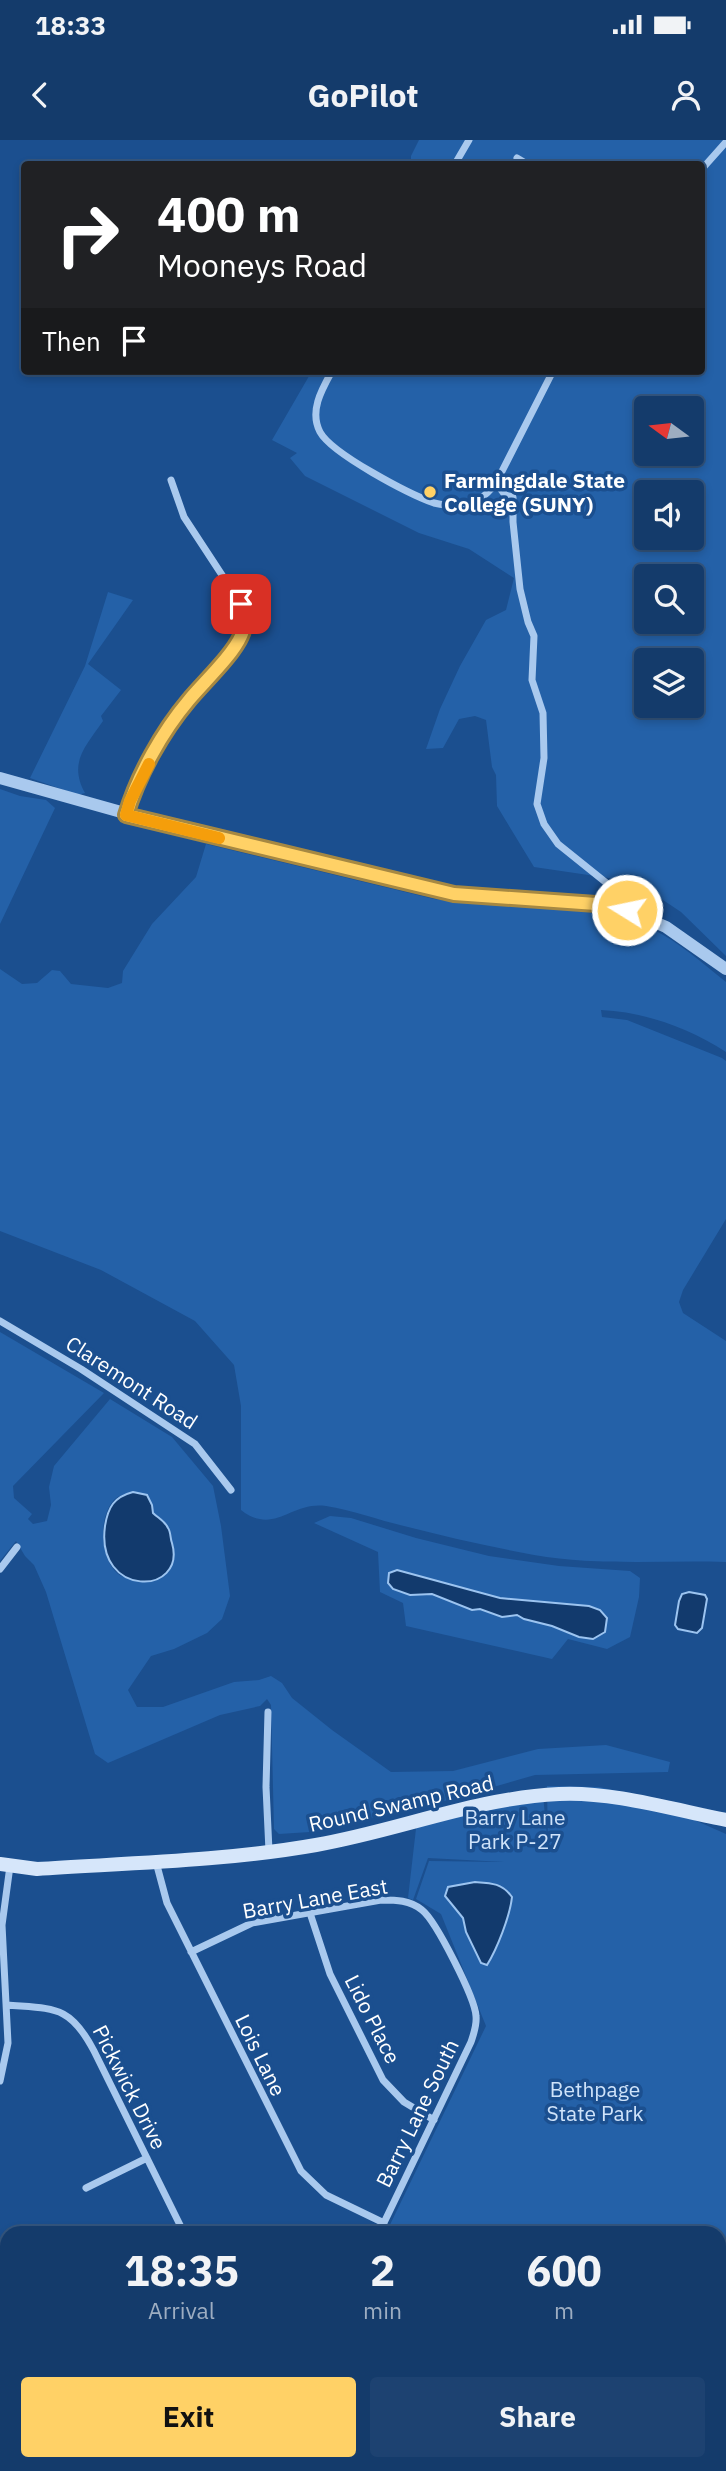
<!DOCTYPE html>
<html lang="en">
<head>
<meta charset="utf-8">
<style>
  :root { --surface:#143b6b; --page:#1d4271; --text:#f1f3f6; --muted:#9dadc1; --line:#33557e; --accent:#ffd166 }
  body { margin:0; font-family:"IBM Plex Sans",sans-serif; background:var(--page); color:var(--text); height:100vh; display:flex; flex-direction:column; font-size:26px; white-space:nowrap }
  * { box-sizing:border-box; margin:0 }
  p { font-size:23px; color:var(--muted) }
  .icon { flex:none; width:38px; height:38px; fill:none; stroke:currentColor; stroke-width:2; stroke-linecap:round; stroke-linejoin:round }
  .map { position:relative; flex:1; overflow:hidden }
  .details { position:absolute; left:0px; top:2086px; width:726px; height:245px; display:flex; flex-direction:column; background:var(--surface); border-radius:21px 21px 0 0; box-shadow:0 4px 10px #0003,0 0 0 2px var(--line) }
  .details>* { flex:none }
  .guide { position:absolute; left:21px; top:21px; width:684px; height:214px; border-radius:7px; box-shadow:0 4px 10px #0003,0 0 0 2px var(--line); background:#202124; color:#fff; overflow:hidden }
  .needle { width:46px; rotate:285deg }
  .controls { position:absolute; left:634px; top:256px; display:grid; gap:14px }
  .controls a { display:grid; place-items:center; width:70px; height:70px; border-radius:7px; background:var(--surface); box-shadow:0 4px 10px #0003,0 0 0 2px var(--line); font-size:35px }
  .pin { position:absolute; display:grid; place-items:center; width:60px; height:60px; color:#fff; margin:-30px; border-radius:14px; box-shadow:0 4px 10px #0006 }
  .me { position:absolute; width:77px; margin:-38px; rotate:280deg; stroke-linejoin:round; filter:drop-shadow(0 0 5px #0008) }
  .turn { display:flex; align-items:center; gap:24px; height:147px; padding:0 21px; font-size:32px }
  .turn .icon { width:91px; height:91px; stroke-width:2.5 }
  .turn b { display:block; font-size:49px; line-height:60px }
  .then { display:flex; align-items:center; height:66px; padding:0 21px; background:#0003; gap:14px; font-size:26px }
  .eta { display:flex; justify-content:space-evenly; align-items:center; height:119px; text-align:center }
  .eta b { font-size:42px; font-weight:800; line-height:49px }
  .action { display:flex; gap:14px; margin-top:auto; padding:14px 21px }
  .action a { flex:1; height:80px; border-radius:7px; background:var(--accent); color:#111; font-size:28px; font-weight:800; line-height:80px; text-align:center }
  .action a+a { background:var(--page); color:var(--text) }
  .status { display:flex; justify-content:space-between; align-items:center; height:49px; padding:0 35px; background:var(--surface); direction:ltr }
  .status svg { height:19px; fill:currentColor }
  header { display:flex; justify-content:space-between; align-items:center; height:91px; padding:0 21px; background:var(--surface); font-size:32px; font-weight:800 }
  .map>svg:first-child { display:block }
</style>
</head>
<body>
<div class="status"><b>18:33</b><svg viewBox="0 0 49 12"><path d="M0 12V9h3v3zM5 12V6h3v6zM10 12V3h3v9zM15 12V0h3v12zM26 1h20v11H26zM47 4h2v5h-2z"/></svg></div>
<header><svg class="icon" aria-label="back" viewBox="0 0 24 24"><path d="M15 5l-7 7 7 7"/></svg>GoPilot<svg class="icon" aria-label="person" viewBox="0 0 24 24"><circle cx="12" cy="8" r="4"/><path d="M4 21q1-7 8-7t8 7"/></svg></header>
<div class="map">
<svg width="726" height="2331" viewBox="0 0 726 2331">
  <rect width="100%" height="100%" fill="#1b4f8f"/>
  <!-- green -->
  <path fill="#2461a8" fill-rule="evenodd" d="M419,0H726V816L681,772L636,742L534,727L497,666L496,635L492,627L486,580L475,576L459,579L443,608L426,609L440,569L460,526L486,480L506,470L514,438L469,409L419,393L305,336L290,318L297,313L272,300L312,231H702V24H411V16ZM646,268H691V313H646ZM646,352H691V397H646ZM646,436H691V481H646ZM646,520H691V565H646Z
    M108,452L133,460L88,524L121,550L101,576L103,581C86,606 68,622 85,653L78,655L30,638L85,526Z
    M0,649L20,656L46,660L55,668L0,784Z
    M206,704L434,759C501,769 592,759 652,789C679,802 702,823 726,842V912C689,888 645,872 601,870L602,877L627,880L722,918L726,921V1079L683,1150L679,1162L683,1173L726,1201V1422C662,1420 597,1426 534,1415C491,1407 447,1397 404,1386C378,1380 352,1370 326,1366C291,1361 274,1396 241,1370V1266L234,1225L195,1181L101,1130L0,1091V829L22,844L37,843L52,830L60,831L71,844L108,848L122,843L123,831L152,784L196,737Z
    M0,1192L104,1253L13,1346L14,1358L32,1374L28,1379L33,1384L47,1381L51,1365L49,1347L54,1326L110,1259L172,1297L213,1346L221,1386L230,1456L222,1479L207,1493L174,1509L151,1516L128,1550L137,1567H163L234,1542L259,1540L271,1536L282,1543L292,1558L332,1590L391,1632L453,1631L538,1609L606,1605L670,1622L668,1632L535,1635L444,1661L310,1692L279,1694L274,1689L271,1565L267,1559L260,1566L220,1575L108,1623L95,1614L46,1452L34,1425L25,1416L16,1401L0,1421ZM133,1352L147,1355L152,1365L153,1373L170,1390L174,1410L172,1424L145,1442C137,1440 125,1439 118,1434C100,1418 98,1380 113,1361C118,1355 126,1354 133,1352Z
    M330,1376L351,1378L416,1398L489,1416L559,1426L630,1431L640,1438L639,1457L630,1497L607,1509L568,1499L552,1519L406,1486L403,1463L380,1452L378,1412L314,1383Z
    M547,1646L599,1647L640,1656L726,1694V2331H0V2154L7,2156V2324H719V2093H386L486,1886L441,1774L416,1759L429,1721L504,1722L428,1718L413,1760L408,1758L417,1680L543,1655L548,1706ZM511,1766L495,1812L481,1823L466,1792L463,1778Z"/>
  <!-- water -->
  <path fill="#123a6d" stroke="#9cc4f0" stroke-width="2" d="M133,1352L147,1355L152,1365L153,1373C158,1378 165,1381 168,1388C171,1392 170,1398 172,1403C187,1456 95,1458 105,1386C108,1367 114,1357 133,1352Z
    M397,1430L500,1458L589,1466L600,1470L607,1478L605,1492L593,1499L579,1497L552,1486L524,1479L517,1475L502,1477L480,1469L472,1470L432,1454L410,1455L393,1449L388,1443L389,1433Z
    M689,1452L705,1455L707,1459L702,1488L697,1493L678,1489L675,1485L679,1461L682,1454Z
    M475,1742C491,1743 502,1743 512,1757C510,1776 497,1809 487,1825L481,1823L466,1792L463,1778L445,1756L448,1747Z"/>
  <g fill="none" stroke-linecap="round" stroke-linejoin="round">
    <!-- minor -->
    <path stroke="#a9c9ee" stroke-width="7" d="M517,18L527,24
      M455,24L469,0
      M702,29L726,2
      M332,231C322,249 309,271 320,292C332,314 409,354 434,363C442,365 452,366 461,366C476,364 487,355 496,343L553,231
      M496,343L505,355L513,357V382L520,449L528,482L534,496L532,540L543,573L544,618L537,664L544,684L558,704L609,745L629,754L627,770
      M127,674C138,634 163,591 189,560C204,542 232,516 241,496C246,486 244,475 241,464L184,377L171,340
      M0,1181L81,1229L195,1304L231,1350
      M0,1429L17,1407
      M268,1572L266,1647L269,1711
      M156,1722L167,1763L301,2031L326,2055L384,2083
      M310,1773L330,1834L383,1940L404,1962L434,1980
      M191,1812L252,1783L381,1760C396,1760 410,1760 422,1770C436,1781 475,1858 476,1876C477,1885 474,1893 471,1902L379,2093
      M7,1865C55,1869 70,1865 94,1911L184,2093
      M0,1941L8,1903L2,1785L10,1726
      M86,2048L147,2018
      M0,2144L7,2147"/>
    <!-- tertiary -->
    <path stroke="#a9c9ee" stroke-width="12" d="M0,638L171,686L420,747L454,754L596,764L627,770L666,787L726,829"/>
    <!-- secondary -->
    <path stroke="#d6e6fa" stroke-width="14" d="M0,1724L37,1729C130,1723 225,1721 316,1705C398,1691 475,1658 559,1654C610,1651 675,1670 726,1680"/>
  </g>
  <g fill="none" stroke-linecap="round" stroke-linejoin="round">
    <defs>
      <path id="route" d="M241,464C244,475 246,486 241,496C232,516 204,542 189,560C162,592 138,635 126,675L454,754L596,764L627,770"/>
    </defs>
    <!-- route casing -->
    <use href="#route" stroke="#a68842" stroke-width="18"/>
    <!-- route -->
    <use href="#route" stroke="#ffd166" stroke-width="12"/>
    <!-- slow -->
    <path stroke="#f59e0b" stroke-width="12" d="M149,624L130,661L126,675L219,698"/>
  </g>
  <!-- markers -->
  <circle fill="#ffd166" stroke="#1b4f8f" stroke-width="2.5" cx="430" cy="352" r="7"/>
  <g text-anchor="middle" dominant-baseline="central" stroke-width="7" stroke-linejoin="round" paint-order="stroke">
    <!-- poi labels -->
    <g font-size="21" font-weight="bold" fill="#fff" stroke="#1b4f8f" text-anchor="start">
      <text x="444" y="340">Farmingdale State<tspan x="444" dy="24">College (SUNY)</tspan></text>
    </g>
    <!-- street labels -->
    <g font-size="21" fill="#fff" stroke="#1b4f8f">
      <text transform="translate(132 1242) rotate(33)">Claremont Road</text>
      <text transform="translate(401 1663) rotate(-13)">Round Swamp Road</text>
      <text transform="translate(315 1758) rotate(-10)">Barry Lane East</text>
      <text transform="translate(373 1879) rotate(63)">Lido Place</text>
      <text transform="translate(261 1915) rotate(64)">Lois Lane</text>
      <text transform="translate(130 1947) rotate(63)">Pickwick Drive</text>
      <text transform="translate(417 1973) rotate(-64)">Barry Lane South</text>
    </g>
    <!-- park labels -->
    <g font-size="21" fill="#cfe3fa" stroke="#1b4f8f">
      <text x="515" y="1677">Barry Lane<tspan x="515" dy="24">Park P-27</tspan></text>
      <text x="595" y="1949">Bethpage<tspan x="595" dy="24">State Park</tspan></text>
    </g>
  </g>
</svg>
<div class="controls">
<a><svg class="needle" viewBox="-14 -14 28 28"><path d="M0-13l5 13h-10z" fill="#e53935"/><path d="M0 13l5-13h-10z" fill="#9dadc1"/></svg></a>
<a><svg class="icon" aria-label="sound" viewBox="0 0 24 24"><path d="M4 9h4l5-4v14l-5-4H4zM17 9q2 3 0 6"/></svg></a>
<a><svg class="icon" aria-label="search" viewBox="0 0 24 24"><circle cx="10" cy="10" r="6"/><path d="M15 15l6 6"/></svg></a>
<a><svg class="icon" aria-label="layers" viewBox="0 0 24 24"><path d="M12 4l9 5-9 5-9-5zM3 14l9 5 9-5"/></svg></a>
</div>
<div class="pin" style="left:241px;top:464px;background:#d93025"><svg class="icon" aria-label="arrive" viewBox="0 0 24 24"><path d="M6 21V4h12l-3 4 3 4H6"/></svg></div>
<svg class="me" style="left:627px;top:770px" viewBox="-20 -20 40 40"><circle r="17" fill="#ffd166" stroke="#fff" stroke-width="3"/><path d="M0-11L8 9 0 5-8 9z" fill="#fff"/></svg>
<div class="guide">
<div class="turn"><svg class="icon" aria-label="right" viewBox="0 0 24 24"><path d="M7 20v-9h11M14 6l5 5-5 5"/></svg><div><b>400 m</b>Mooneys Road</div></div>
<div class="then">Then<svg class="icon" aria-label="arrive" viewBox="0 0 24 24"><path d="M6 21V4h12l-3 4 3 4H6"/></svg></div>
</div>
<section class="details">
<div class="eta">
<div><b>18:35</b><p>Arrival</p></div>
<div><b>2</b><p>min</p></div>
<div><b>600</b><p>m</p></div>
</div>
<div class="action"><a>Exit</a><a>Share</a></div>
</section>
</div>
</body>
</html>
